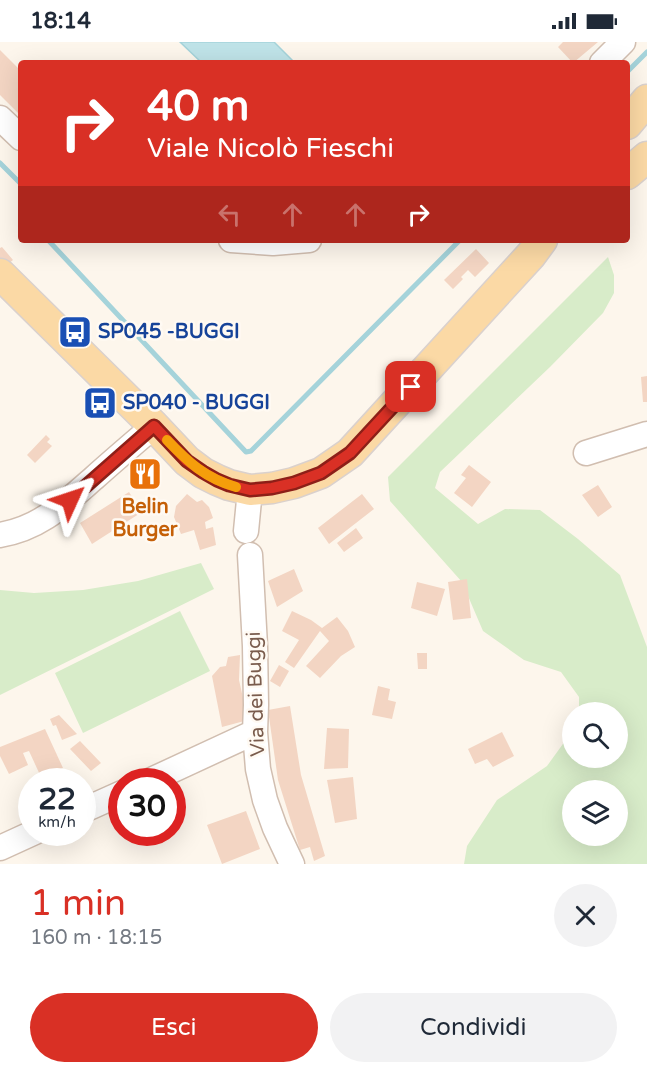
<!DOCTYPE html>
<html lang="it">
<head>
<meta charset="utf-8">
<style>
  :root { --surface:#fff; --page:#f2f2f3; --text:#1f2937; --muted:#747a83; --accent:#d93025 }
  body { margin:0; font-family:"Varela Round",sans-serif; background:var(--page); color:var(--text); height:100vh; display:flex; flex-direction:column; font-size:22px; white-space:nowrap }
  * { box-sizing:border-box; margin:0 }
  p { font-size:20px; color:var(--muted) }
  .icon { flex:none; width:33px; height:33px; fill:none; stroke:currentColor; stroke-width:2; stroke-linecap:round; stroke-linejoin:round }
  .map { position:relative; height:822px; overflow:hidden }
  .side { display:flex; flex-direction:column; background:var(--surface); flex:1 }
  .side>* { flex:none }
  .guide { position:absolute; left:18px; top:18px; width:612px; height:183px; border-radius:6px; box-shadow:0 6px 24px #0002; background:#d93025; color:#fff; overflow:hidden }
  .tools { position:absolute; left:562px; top:660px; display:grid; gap:12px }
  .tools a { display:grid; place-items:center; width:66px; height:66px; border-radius:50%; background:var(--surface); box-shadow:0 6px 24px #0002; font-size:30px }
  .speed { position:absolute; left:18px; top:726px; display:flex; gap:12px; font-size:30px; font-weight:700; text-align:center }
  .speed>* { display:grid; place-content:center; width:78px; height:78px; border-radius:50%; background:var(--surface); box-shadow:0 6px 24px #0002; line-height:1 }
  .speed small { font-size:15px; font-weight:400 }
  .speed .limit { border:9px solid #d22; background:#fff; color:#111 }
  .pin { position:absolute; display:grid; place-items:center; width:51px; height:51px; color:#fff; margin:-26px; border-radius:12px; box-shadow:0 3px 9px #0006 }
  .me { position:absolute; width:66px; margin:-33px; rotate:48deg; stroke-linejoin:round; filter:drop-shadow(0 0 4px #0008) }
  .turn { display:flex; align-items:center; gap:21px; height:126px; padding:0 30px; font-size:27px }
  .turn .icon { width:78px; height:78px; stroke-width:2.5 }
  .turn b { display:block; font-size:42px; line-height:51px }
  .lanes { display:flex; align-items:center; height:57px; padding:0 30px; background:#0003; justify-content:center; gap:30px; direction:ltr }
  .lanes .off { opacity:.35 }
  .round { display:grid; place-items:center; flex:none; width:63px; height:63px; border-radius:32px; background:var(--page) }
  .headline { display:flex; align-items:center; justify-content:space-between; height:102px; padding:0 30px }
  h1 { font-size:36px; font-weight:600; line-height:45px; color:var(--accent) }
  .primary-button { display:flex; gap:12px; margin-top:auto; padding:12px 30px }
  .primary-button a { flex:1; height:69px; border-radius:36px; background:var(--accent); color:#fff; font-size:24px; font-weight:600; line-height:69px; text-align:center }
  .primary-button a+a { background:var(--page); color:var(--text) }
  .status { display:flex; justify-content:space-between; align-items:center; height:42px; padding:0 30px; background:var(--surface); direction:ltr }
  .status svg { height:16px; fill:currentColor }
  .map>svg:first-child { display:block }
</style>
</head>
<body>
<div class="status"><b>18:14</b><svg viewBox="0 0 49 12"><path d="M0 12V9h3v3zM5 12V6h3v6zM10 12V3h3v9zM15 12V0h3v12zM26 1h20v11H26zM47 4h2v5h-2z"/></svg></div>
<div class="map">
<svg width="647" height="822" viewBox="0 0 647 822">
  <rect width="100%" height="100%" fill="#fdf6ec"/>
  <!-- green -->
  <path fill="#d8ecc9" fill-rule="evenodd" d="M608,215L614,233V251L603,271L550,325L440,430L435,446L478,482L505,467L540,468L578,497L620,533L647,605V822H464L467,804L497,758L547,724L573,688V716H618V670H579V655L561,630L524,618L483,589L462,540L390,459L388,435ZM573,748H618V794H573Z
    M201,521L214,547L0,653V548L34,551L83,548L138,539Z
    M180,569L210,629L83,691L55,631Z"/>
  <!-- water -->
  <path fill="#bfe3e8" stroke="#a5d3da" stroke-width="1.5" d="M180,0H274L295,21H202Z"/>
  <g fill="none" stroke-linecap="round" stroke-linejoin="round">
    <!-- stream -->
    <path stroke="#a5d3da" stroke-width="5" d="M627,30L647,10
      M0,121L21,142
      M48,198L246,410L251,409L460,198"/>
  </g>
  <!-- building -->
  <path fill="#f3d5c3" d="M563,0H598L573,21L558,5Z
    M0,8L21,29V74L0,53Z
    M2,205L13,218L2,227L0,225V206Z
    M476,207L489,221L475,235L468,228L461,235L463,237L453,247L444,238Z
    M647,334V360H643L641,335Z
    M46,393L50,397L47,400L52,404L35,421L27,413Z
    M142,419L157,430L146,445L131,435Z
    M469,423L491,440L472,465L454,451L466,436L461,433Z
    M598,443L612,465L598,475L582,453Z
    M129,450L142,470L92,502L80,481Z
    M187,452L197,460L202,458L209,465L213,476L205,480L206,487L213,485L216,503L200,508L194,488L181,492L174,475L176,464Z
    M362,452L374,467L329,502L318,486Z
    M356,486L363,496L344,510L337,501Z
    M294,527L303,549L277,565L268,539Z
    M467,537L471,576L453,578L448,540Z
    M417,540L445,547L437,574L411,566Z
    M292,569L311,578L322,586L337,575L348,589L355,605L341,614L320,636L306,624L329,599L320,589L294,626L285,620L299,598L282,589Z
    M417,611H427V627H418Z
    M240,613L239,638L248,678L222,685L212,634L220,625L226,624L228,615Z
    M279,623L289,629L280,645L270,639Z
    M378,644L390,647L388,658L396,660L392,677L372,673Z
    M290,664L301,733L325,814L314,819L310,805L300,808L278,738L268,668Z
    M59,673L77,692L62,698L56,683L53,684L50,677Z
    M327,686L349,687L348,726L324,727Z
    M45,687L63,726L41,735L29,709L23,711L28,723L9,732L0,714V705Z
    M502,690L514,714L493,725L487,717L475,722L468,707Z
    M80,699L101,721L91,729L70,707Z
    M353,735L357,777L335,781L327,738Z
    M246,769L260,807L222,822L207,783Z"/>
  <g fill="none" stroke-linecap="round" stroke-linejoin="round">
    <defs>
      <path id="minor" d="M602,21L623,0
        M0,76L21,96
        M231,198L273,201L309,198
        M586,411L647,392
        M246,489L250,448
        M0,493C41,486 64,462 94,436C114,418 134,401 154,384
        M250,513L255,604L256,663L255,690L258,727L265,758L275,786L292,822
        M147,740L255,690
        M82,769L122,751
        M0,806L35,790"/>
      <path id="major" d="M627,82L647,58
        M627,132L647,115
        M0,232L154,384L187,419L203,431L217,438L229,443L250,448L272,446L294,441L321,431L350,411L531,213L542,198"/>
    </defs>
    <!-- minor casing -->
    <use href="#minor" stroke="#d1beb0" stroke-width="27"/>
    <!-- major casing -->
    <use href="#major" stroke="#dad1cd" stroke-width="33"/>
    <!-- minor -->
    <use href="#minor" stroke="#fff" stroke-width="24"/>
    <!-- major -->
    <use href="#major" stroke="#fbd9a5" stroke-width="30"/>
  </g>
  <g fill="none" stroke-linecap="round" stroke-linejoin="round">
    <defs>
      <path id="route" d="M70,458L154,384L187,419L203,430L217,438L229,443L250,448L272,446L294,441L321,431L350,411L411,345"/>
    </defs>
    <!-- route casing -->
    <use href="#route" stroke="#8d1f18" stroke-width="15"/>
    <!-- route -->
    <use href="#route" stroke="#d93025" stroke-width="10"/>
    <!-- slow -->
    <path stroke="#f59e0b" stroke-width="10" d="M167,398C188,420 205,436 236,445"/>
  </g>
  <!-- icons -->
  <defs>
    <symbol id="bus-square" viewBox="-11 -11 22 22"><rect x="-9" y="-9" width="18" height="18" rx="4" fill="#1a4fb4" stroke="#fffaf3"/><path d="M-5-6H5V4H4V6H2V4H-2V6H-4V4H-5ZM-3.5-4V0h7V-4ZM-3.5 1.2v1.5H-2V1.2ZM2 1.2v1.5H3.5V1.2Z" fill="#fff"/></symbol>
    <symbol id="restaurant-square" viewBox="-11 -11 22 22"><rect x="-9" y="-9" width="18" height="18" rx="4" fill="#e8710a" stroke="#fffaf3"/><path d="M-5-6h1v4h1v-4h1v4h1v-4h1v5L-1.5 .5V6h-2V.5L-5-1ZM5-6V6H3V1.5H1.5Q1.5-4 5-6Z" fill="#fff"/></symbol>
  </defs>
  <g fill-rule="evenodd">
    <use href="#bus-square" x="56" y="271" width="38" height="38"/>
    <use href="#bus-square" x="81" y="342" width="38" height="38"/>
    <use href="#restaurant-square" x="126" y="413" width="38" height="38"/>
  </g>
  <g text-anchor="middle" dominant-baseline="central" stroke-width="5" stroke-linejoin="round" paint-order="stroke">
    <!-- transit labels -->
    <g font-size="20" font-weight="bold" fill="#164399" stroke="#fffaf3" text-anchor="start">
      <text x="98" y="290">SP045 -BUGGI</text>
      <text x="123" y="361">SP040 - BUGGI</text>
    </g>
    <!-- food labels -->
    <g font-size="20" font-weight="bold" fill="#c56008" stroke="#fffaf3">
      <text x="145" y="465">Belin<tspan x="145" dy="23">Burger</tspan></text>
    </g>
    <!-- street labels -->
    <g font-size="20" fill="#7a5c4d" stroke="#fffaf3">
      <text transform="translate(256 652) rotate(-92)">Via dei Buggi</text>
    </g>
  </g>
</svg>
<div class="tools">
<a><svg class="icon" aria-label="search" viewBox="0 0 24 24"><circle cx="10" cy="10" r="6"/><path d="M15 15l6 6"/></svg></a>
<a><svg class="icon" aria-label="layers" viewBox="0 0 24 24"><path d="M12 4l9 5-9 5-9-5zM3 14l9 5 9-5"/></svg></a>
</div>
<div class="speed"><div>22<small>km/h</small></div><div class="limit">30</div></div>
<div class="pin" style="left:411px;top:345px;background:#d93025"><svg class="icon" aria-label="arrive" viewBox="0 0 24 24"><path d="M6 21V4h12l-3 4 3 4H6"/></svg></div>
<svg class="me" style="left:70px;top:458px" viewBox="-20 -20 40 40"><path d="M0-17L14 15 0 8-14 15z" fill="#d93025" stroke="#fff" stroke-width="4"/></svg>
<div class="guide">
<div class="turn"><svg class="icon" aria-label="right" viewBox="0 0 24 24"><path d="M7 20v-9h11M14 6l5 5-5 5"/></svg><div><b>40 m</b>Viale Nicolò Fieschi</div></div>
<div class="lanes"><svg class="icon off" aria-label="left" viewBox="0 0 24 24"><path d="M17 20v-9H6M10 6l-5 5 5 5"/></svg><svg class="icon off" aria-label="ahead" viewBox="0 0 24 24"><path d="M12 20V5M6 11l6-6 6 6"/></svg><svg class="icon off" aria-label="ahead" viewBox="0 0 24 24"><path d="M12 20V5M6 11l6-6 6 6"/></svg><svg class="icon" aria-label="right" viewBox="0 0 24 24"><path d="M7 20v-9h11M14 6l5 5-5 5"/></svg></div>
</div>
</div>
<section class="side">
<div class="headline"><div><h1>1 min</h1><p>160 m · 18:15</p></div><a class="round"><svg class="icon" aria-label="close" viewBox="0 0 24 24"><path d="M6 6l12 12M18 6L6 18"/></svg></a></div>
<div class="primary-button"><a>Esci</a><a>Condividi</a></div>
</section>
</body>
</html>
